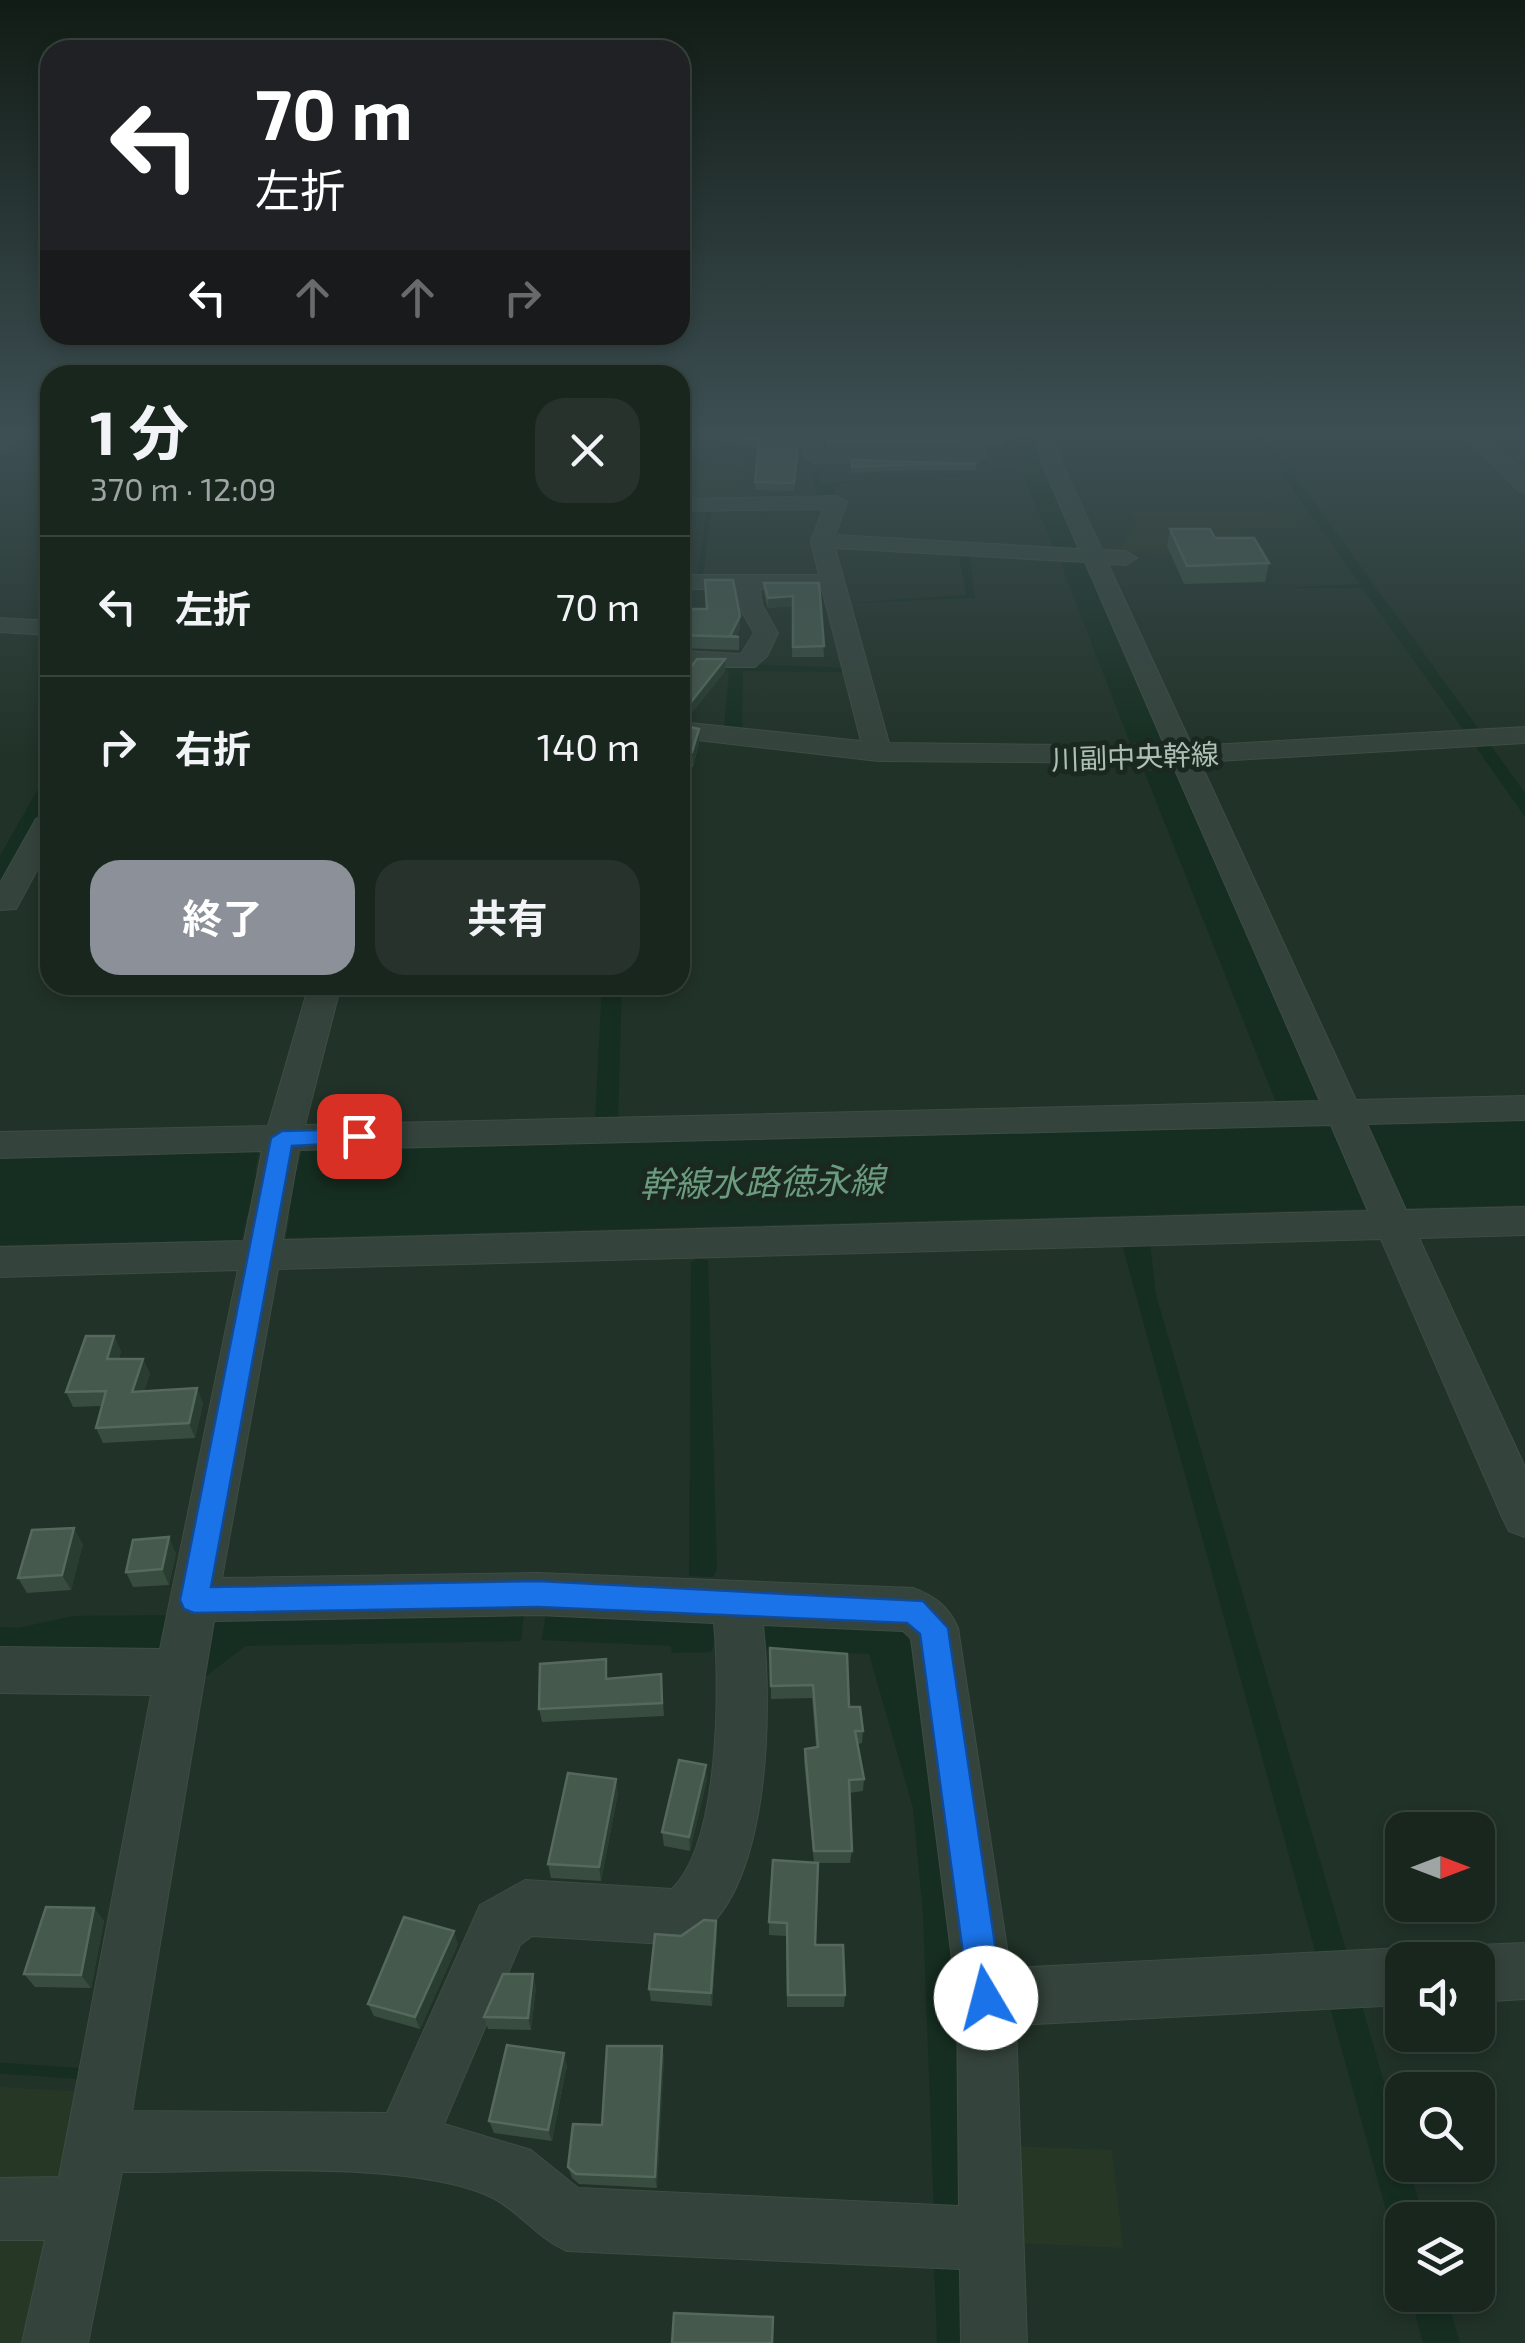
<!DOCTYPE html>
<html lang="ja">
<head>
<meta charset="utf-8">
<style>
  :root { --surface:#19261e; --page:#26322b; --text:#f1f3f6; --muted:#9fa5a4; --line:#37433c; --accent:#8c9099 }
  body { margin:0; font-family:"Exo 2","Noto Sans JP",sans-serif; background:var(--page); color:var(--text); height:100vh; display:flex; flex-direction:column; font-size:38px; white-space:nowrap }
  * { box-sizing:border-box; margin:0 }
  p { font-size:32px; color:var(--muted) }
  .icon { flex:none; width:55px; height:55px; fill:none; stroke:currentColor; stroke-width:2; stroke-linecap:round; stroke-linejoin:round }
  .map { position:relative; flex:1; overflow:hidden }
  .side { position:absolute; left:40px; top:365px; width:650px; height:630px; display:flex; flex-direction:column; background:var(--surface); border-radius:30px; box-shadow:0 5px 15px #0003,0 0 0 2px var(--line) }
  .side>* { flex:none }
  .hud { position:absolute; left:40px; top:40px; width:650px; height:305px; border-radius:30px; box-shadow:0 5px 15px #0003,0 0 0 2px var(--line); background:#202124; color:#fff; overflow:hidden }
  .needle { width:65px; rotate:90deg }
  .tools { position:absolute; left:1385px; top:1812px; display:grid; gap:20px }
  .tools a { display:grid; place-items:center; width:110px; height:110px; border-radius:20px; background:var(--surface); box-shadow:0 5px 15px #0003,0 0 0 2px var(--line); font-size:50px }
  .pin { position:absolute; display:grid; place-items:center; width:85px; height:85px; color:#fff; margin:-42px; border-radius:20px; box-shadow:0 5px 15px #0006 }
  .me { position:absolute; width:110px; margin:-55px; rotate:352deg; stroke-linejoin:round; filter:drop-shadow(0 0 8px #0008) }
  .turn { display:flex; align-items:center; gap:35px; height:210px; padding:0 50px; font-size:45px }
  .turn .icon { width:130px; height:130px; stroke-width:2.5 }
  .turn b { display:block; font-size:70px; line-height:85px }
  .lanes { display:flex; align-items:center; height:95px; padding:0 50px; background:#0003; justify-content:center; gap:50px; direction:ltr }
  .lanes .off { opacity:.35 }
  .round { display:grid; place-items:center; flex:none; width:105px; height:105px; border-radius:30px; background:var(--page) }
  .overview { display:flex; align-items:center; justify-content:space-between; height:170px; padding:0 50px }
  h1 { font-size:60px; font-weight:700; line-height:75px }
  .cta { display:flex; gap:20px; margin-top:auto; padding:20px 50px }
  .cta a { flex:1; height:115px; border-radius:30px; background:var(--accent); color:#fff; font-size:40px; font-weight:700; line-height:115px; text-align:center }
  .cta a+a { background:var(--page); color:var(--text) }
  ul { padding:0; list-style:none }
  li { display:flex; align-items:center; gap:30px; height:140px; padding:0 50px; border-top:2px solid var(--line) }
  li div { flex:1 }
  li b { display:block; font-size:38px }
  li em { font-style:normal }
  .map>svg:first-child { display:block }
</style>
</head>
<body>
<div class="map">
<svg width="1525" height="2343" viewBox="0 0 1525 2343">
  <rect width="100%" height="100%" fill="#213228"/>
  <!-- green -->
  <path fill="#273726" d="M1475,429H1525V448L1514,449L1525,461V479Z
    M711,460L742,462L733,499H683L686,467Z
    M1229,510L1284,513L1299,528L1237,529L1254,554L1168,548V553L1119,552L1138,524L1130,511Z
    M0,2087L90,2092L68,2192H0Z
    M1008,2146L1112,2150L1123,2248L1015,2243Z
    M0,2230L61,2232L42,2343H0Z"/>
  <!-- water -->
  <path fill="#162e21" d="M1008,429H1034L1079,549L1054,548L1021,472L840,484L834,486V497L680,502V484L681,499H782L817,494L811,466C789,458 707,457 686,467L680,481L687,464L705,459L710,449L706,431H710L712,460L811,462L818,466L820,484L1019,470Z
    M1250,429H1261L1478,728L1463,729L1362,588H1284L1360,584Z
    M958,551L969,552L975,598L851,603L966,595Z
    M1082,557L1162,743H1130L1059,559Z
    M704,662L844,668V672L743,671L742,731L724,729L729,670Z
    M1491,746L1525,793V817L1476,747Z
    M50,768V797L0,889V856Z
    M1176,770L1322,1105H1277L1144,771Z
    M602,985H622L618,1120L595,1121Z
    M1525,1120V1205L1406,1208L1397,1187L1358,1188L1366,1209L286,1238L290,1214L247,1215L242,1240L0,1245V1157L259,1151L255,1172L297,1171L302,1149L1330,1125L1339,1145H1377L1368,1123Z
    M1150,1243L1156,1295L1348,1957L1317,1958L1122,1244Z
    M698,1258L708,1260L717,1569L713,1577L689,1576L691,1262Z
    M524,1612L521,1641L245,1646L200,1681L210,1617Z
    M546,1612L715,1618L720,1628L711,1652L672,1653L671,1646L542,1640Z
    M177,1615L165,1654L0,1646V1627L18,1628L73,1616Z
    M755,1619L900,1629L911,1643L958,1959L971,2197L958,2213L934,2212L923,1914L913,1808L869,1654L752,1648Z
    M1362,2006L1402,2145V2165H1408L1424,2220H1402V2268L1330,2007Z
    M934,2262H961L971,2343H937Z
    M1410,2295H1446L1460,2343H1423Z"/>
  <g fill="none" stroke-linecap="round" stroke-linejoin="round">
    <!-- stream-far1 -->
    <path stroke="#162e21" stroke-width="5" d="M700,578L709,510"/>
    <!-- stream -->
    <path stroke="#162e21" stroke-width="11" d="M0,2068L85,2074"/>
    <defs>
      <path id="minor" d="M5,429H25L7,451L0,453V434Z
        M710,429H977L986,457L976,463H814L804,457L802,440L721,441L714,439ZM961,438L964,451H823L821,440Z
        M1032,429H1052L1063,466L1102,550L1126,551L1137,558L1126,565L1108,564L1192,746L1525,727V743L1200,762L1356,1100L1525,1096V1120L1367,1124L1406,1210L1525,1207V1235L1419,1238L1525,1467V1537L1509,1531L1502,1517L1381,1239L278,1269L222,1578L538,1573L913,1588C935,1596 949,1607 958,1628L1010,1968L1402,1948L1424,1960H1402V2005L1016,2025L1027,2343H961L960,2269L567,2251C537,2238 520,2212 493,2198C413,2158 215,2173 122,2172L88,2343H22L45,2240H0V2178L59,2177L151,1695L0,1693V1647L160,1649L238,1270L0,1277V1247L244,1241L262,1151L0,1158V1132L268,1126L309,985H341L305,1125L1320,1101L1172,763L878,761L680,738V722L861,741L822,589H760L762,605L778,633L767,656L755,667H680V651L741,654L754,633L738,605L737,589H680V575H819L811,541L823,509L680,511V499L836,496L847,502L835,535L1079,549L1043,466ZM835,548L1085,562L1165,746L889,743ZM1331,1125L1368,1211L283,1240L299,1150ZM538,1615L714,1623C720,1687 720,1842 672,1889L525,1880L480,1905L387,2113L132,2111L214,1621ZM763,1625L903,1631L911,1638L957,1998L959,2206L578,2188L531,2150L444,2124L520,1945L532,1936L682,1945C773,1907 772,1708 763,1625Z
        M1459,429H1480L1525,474V492L1518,490Z
        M0,618L50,621V635L0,632Z
        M50,810V846L16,909L0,910V883L36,819Z
        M1525,1943V1999L1478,2002V1960H1455L1458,1954L1478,1945Z"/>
    </defs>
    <!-- minor casing -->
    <use href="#minor" stroke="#3e4d44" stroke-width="2"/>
    <!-- minor -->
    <use href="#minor" fill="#34433b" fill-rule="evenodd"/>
  </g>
  <!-- wall -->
  <path fill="#384d40" d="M680,429H693V456H680Z
    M979,429H1003L1004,446H987Z
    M731,437L799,444L794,491L755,490L758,447L731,445Z
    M826,437L960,441L959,447H826Z
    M1524,439H1525V460L1519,454Z
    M852,460L976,464V470H920L851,473Z
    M1170,529L1215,538L1269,563L1265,582L1184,584L1167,546Z
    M764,583H819L824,657H792L793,606L768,608L764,593Z
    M680,608L740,628L736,637H739V650L680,648Z
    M725,671L687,719H680V682Z
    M680,725L699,744L693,767L680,766Z
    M114,1336L121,1351L119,1359H143L150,1374L144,1391L197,1388L203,1404L195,1438L103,1443L96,1428L102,1406L73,1407L66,1392Z
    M83,1544L71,1590L27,1593L18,1578Z
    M176,1553L169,1585L133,1587L126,1572Z
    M770,1648L849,1707L863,1731L862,1743L858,1744L864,1779L863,1791L849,1793L852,1851L850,1863H818L815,1945L845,1995L844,2007H787L786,1936L769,1935V1922L814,1863L804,1761L805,1749L816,1747L812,1698L771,1699Z
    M661,1674L664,1716L542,1722L539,1709L608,1679Z
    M707,1779L690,1851L664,1846L662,1832Z
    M618,1793L601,1881L551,1878L548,1864Z
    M94,1908L104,1921L91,1988L35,1987L24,1974Z
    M716,1921L717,1934L712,2006L651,2001L649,1989L681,1936Z
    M458,1944L420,2029L374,2016L368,2004Z
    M536,1987L531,2030L488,2029L484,2017Z
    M662,2046L664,2058L657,2188L579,2184L572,2178L568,2167Z
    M567,2065L552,2141L494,2133L489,2121Z"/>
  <!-- shaded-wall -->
  <path fill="#293d31" d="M690,545L689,571L680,572V563Z
    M793,596V606L768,608V598Z
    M740,616V628L736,637H730Z
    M725,659V671L687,719V707Z
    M699,729V744L693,767L692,752Z
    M114,1336L121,1351L114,1374L107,1359Z
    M143,1359L150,1374L138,1407L132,1392Z
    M197,1388L203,1404L195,1438L189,1423Z
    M74,1528L83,1544L71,1590L62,1575Z
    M169,1537L176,1553L169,1585L162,1569Z
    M706,1765L707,1779L690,1851L689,1837Z
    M616,1779L618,1793L601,1881L599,1867Z
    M94,1908L104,1921L91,1988L81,1975Z
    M716,1921L717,1934L712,2006L711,1993Z
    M454,1931L458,1944L420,2029L415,2017Z
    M533,1974L536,1987L531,2030L528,2018Z
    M662,2046L664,2058L657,2188L655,2177Z
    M564,2053L567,2065L552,2141L548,2130Z"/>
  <!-- building -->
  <path fill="#45594d" stroke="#55695d" stroke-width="2.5" d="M680,429H693V447H680Z
    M983,429H1003L1005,438H987Z
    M799,436L794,483L755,482L759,440L731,437Z
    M959,436L960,441H826V437Z
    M852,460L976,464H920L852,467Z
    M1170,529H1210L1215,538H1254L1269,563L1187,566Z
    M680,545H690L689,562L680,563Z
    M705,580H733L740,616L730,636L739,637L680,635V609H707Z
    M764,583H819L824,646L793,647V596L768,598Z
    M697,659H725L687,707H680V682Z
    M680,725L699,729L692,752L680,751Z
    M86,1336H114L107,1359H143L132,1392L197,1388L189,1423L96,1428L106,1391L66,1392Z
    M74,1528L62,1575L18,1578L32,1530Z
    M169,1537L162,1569L126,1572L133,1540Z
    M770,1648L847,1654L849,1707H860L863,1731H855L864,1779L849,1780L852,1851H814L805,1749L818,1747L813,1685L771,1686Z
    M606,1659V1679L661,1674L662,1703L539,1709L540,1664Z
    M679,1760L706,1765L689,1837L662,1832Z
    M568,1773L616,1779L599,1867L548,1864Z
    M773,1860L818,1863L815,1945H843L845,1995H788L787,1923L769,1922Z
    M46,1907L94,1908L81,1975L24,1974Z
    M404,1917L454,1931L415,2017L368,2004Z
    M704,1920L716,1921L711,1993L649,1989L655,1934L681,1936Z
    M503,1974H533L528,2018L484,2017Z
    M507,2045L564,2053L548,2130L489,2121Z
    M607,2046H662L655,2177L576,2174L568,2167L573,2124L602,2125Z
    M674,2313L773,2317L772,2343H672Z"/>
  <!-- sky -->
  <linearGradient id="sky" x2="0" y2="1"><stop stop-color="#121c16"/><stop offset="0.57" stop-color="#3d4f53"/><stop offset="1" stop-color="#3d4f53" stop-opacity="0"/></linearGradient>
  <rect width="1525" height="757" fill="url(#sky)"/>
  <!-- route -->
  <path fill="#1a73e8" stroke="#114b97" stroke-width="2.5" d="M359,1129L367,1131V1142L292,1146L211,1587L538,1581L923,1601L948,1628L1003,1998L998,2010L986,2015L974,2010L969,1998L920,1634L907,1623L538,1607L194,1613L184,1609L180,1600L271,1138L282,1131Z"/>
  <g text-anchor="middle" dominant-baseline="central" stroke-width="10" stroke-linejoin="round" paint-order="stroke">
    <!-- far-street labels -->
    <g font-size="28" fill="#aec0b6" stroke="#1a2820">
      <text transform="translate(1135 756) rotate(-2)">川副中央幹線</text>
    </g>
    <!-- water labels -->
    <g font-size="35" font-style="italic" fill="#6b9c7f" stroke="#1a2820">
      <text transform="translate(762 1181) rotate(-1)">幹線水路徳永線</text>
    </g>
  </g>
</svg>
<div class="tools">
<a><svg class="needle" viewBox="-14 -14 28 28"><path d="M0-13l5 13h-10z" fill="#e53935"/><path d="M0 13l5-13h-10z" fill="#9fa5a4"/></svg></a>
<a><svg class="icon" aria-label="sound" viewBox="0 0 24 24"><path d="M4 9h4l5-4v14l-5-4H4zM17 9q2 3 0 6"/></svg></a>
<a><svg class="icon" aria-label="search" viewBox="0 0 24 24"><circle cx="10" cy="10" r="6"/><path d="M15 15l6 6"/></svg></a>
<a><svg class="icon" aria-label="layers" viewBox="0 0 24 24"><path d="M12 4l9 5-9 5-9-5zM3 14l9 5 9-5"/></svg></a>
</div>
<div class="pin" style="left:359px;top:1136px;background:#d93025"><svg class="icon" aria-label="arrive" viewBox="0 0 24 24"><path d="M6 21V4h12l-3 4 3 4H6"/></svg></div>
<svg class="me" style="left:986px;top:1998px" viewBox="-20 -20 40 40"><circle r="19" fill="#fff"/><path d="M0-13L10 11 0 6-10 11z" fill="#1a73e8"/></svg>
<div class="hud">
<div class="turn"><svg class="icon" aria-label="left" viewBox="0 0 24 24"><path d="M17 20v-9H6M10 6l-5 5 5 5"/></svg><div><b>70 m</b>左折</div></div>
<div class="lanes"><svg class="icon" aria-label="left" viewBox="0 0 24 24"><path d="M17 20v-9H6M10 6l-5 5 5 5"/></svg><svg class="icon off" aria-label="ahead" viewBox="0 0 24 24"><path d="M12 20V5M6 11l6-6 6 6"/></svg><svg class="icon off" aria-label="ahead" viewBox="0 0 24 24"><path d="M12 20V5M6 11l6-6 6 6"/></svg><svg class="icon off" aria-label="right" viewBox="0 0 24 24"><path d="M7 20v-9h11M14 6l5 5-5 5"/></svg></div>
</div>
<section class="side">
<div class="overview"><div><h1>1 分</h1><p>370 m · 12:09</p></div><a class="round"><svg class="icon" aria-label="close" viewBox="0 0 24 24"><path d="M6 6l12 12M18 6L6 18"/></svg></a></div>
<ul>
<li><svg class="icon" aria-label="left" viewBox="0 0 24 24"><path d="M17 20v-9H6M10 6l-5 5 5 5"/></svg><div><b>左折</b></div><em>70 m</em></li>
<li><svg class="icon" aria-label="right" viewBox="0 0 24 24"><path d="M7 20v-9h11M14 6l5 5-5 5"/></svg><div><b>右折</b></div><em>140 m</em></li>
</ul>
<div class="cta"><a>終了</a><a>共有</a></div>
</section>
</div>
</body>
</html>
